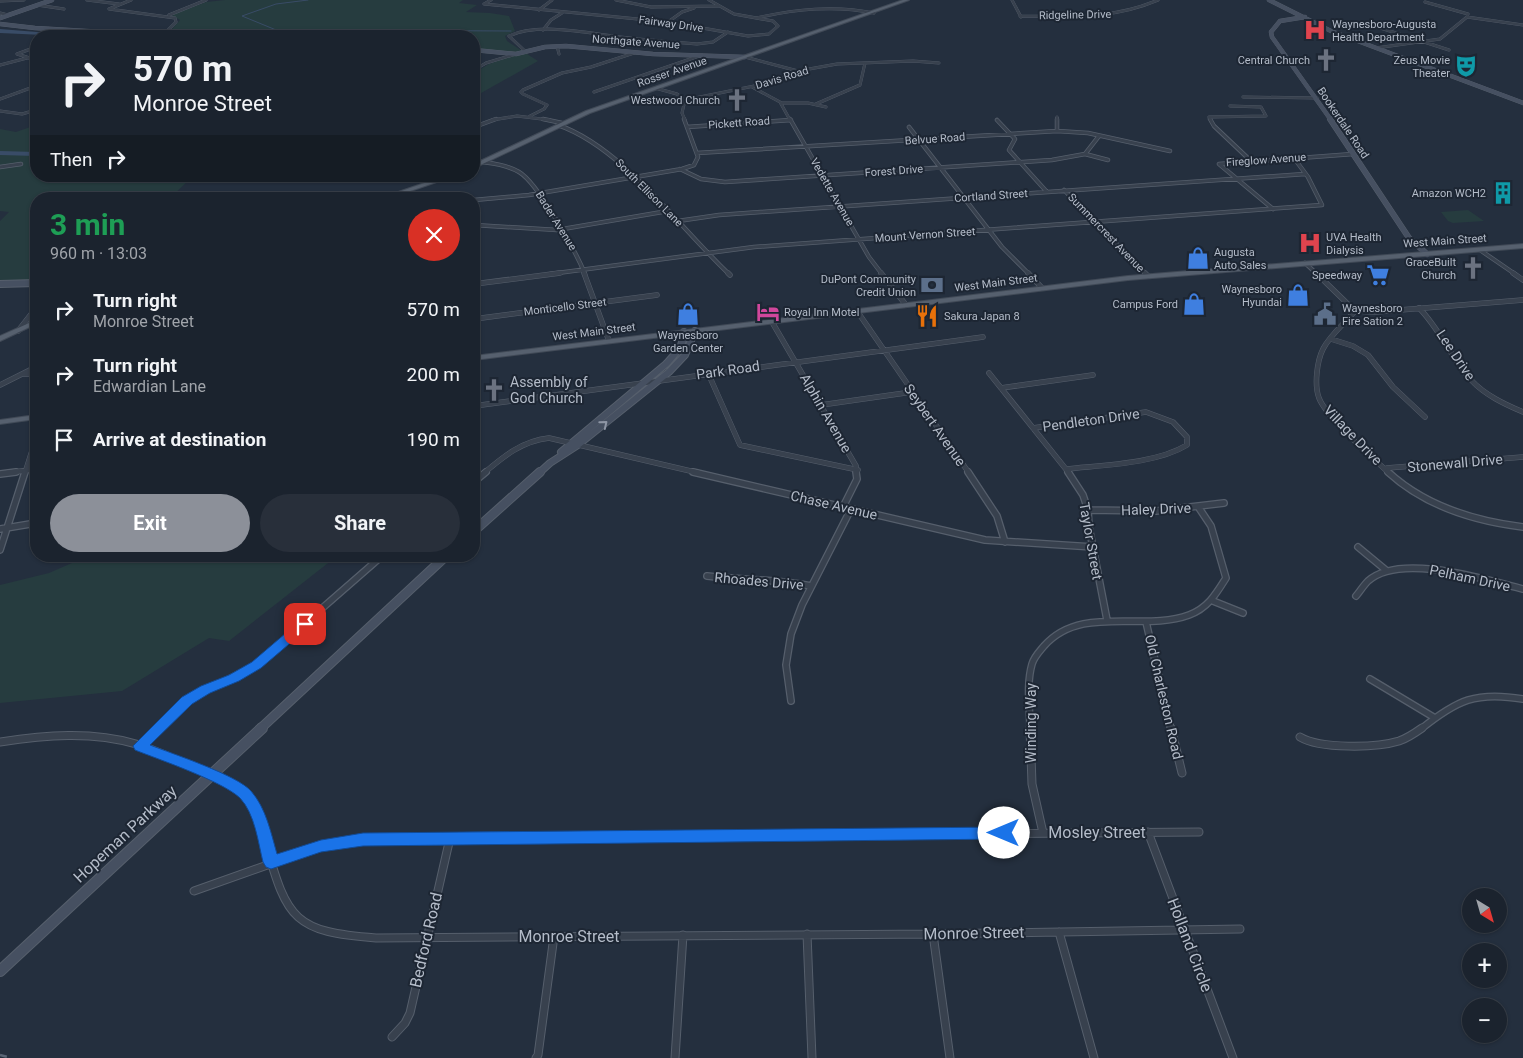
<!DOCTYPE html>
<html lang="en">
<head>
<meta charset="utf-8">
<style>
  :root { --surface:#1b232e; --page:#282f3a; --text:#f1f3f6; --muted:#a0a4aa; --line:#39404a; --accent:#8c9099 }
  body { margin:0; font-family:Roboto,sans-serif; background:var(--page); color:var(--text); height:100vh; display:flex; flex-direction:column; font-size:19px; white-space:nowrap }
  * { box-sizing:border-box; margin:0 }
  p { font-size:16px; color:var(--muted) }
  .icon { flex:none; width:28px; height:28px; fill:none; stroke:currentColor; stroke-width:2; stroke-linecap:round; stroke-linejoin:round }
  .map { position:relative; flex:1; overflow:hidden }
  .details { position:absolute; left:30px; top:192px; width:450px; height:370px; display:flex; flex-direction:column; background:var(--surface); border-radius:20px; box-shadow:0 1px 4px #0004,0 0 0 1px var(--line) }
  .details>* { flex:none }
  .guide { position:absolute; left:30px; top:30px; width:450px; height:152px; border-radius:20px; box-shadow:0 1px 4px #0004,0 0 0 1px var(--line); background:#1b232e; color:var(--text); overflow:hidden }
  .needle { width:32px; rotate:143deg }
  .fabs { position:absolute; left:1462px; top:888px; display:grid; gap:10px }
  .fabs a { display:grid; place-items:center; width:45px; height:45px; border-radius:50%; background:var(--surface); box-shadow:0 1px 4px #0004,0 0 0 1px var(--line); font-size:25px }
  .pin { position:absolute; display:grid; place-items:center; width:42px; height:42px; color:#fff; margin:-21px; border-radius:10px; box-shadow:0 2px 8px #0006 }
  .me { position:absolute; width:55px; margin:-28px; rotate:270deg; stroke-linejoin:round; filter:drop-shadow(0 0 4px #0008) }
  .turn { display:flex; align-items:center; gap:18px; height:105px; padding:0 20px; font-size:22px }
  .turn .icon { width:65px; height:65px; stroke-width:2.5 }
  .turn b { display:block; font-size:35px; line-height:42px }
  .then { display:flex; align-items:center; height:48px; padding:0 20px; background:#0003; gap:10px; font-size:19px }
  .round { display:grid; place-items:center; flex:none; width:52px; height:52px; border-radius:26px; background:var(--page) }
  .head { display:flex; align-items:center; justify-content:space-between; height:85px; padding:0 20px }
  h1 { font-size:30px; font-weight:700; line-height:38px; color:#1e9e55 }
  .primary-button { display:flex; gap:10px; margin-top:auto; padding:10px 20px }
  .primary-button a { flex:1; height:58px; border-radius:30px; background:var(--accent); color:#fff; font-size:20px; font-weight:700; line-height:58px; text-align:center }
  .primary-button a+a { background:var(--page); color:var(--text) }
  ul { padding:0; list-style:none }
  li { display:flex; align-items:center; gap:15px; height:65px; padding:0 20px }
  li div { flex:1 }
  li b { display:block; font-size:19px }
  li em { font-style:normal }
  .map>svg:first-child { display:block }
</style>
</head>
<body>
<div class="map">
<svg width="1523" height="1058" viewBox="0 0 1523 1058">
  <rect width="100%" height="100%" fill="#242f3e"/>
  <!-- green -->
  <path fill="#263c3f" d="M225,0H463L459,3L477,5L466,12L490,13L509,16L515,31L505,36L507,41L538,61L474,97V73L489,64L515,55L474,49V36L167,35L180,20L172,15L206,2Z
    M36,125V176H206L189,180L169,199H36V280L0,282V221L9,212L0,211V129L16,132Z
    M1468,210L1484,221L1453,223L1448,221L1441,212Z
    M88,556H337L229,641L209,638L122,691L0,703V585L49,573Z"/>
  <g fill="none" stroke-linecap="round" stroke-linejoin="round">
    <!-- stream -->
    <path stroke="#394c67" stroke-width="1" d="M282,36L281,32L242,16L276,4L308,0
      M291,36L311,30L511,31"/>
    <!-- river -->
    <path fill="#394c67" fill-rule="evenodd" d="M0,29L62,34L65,36L0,33Z
      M0,151L36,152V156L0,155Z"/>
    <defs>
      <path id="street-far4" d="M87,0L119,4
        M131,0L109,9L175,18L176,22L162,36
        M616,0L651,7L718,6
        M1012,0L1021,17
        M0,1L24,0
        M1425,2L1468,14L1467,17
        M484,4L668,22L748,36L769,34L778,26L773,21L734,14L709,0
        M484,4L491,0
        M37,5L64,9
        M539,10L552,0
        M0,13L8,15
        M169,15L206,0
        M1020,16C1069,16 1111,20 1158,0
        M1467,17L1523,25
        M756,18C796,9 834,5 874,13
        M668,22L682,12L694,8
        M1371,25L1449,50
        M543,30L551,20L562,13
        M557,46L559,54
        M36,47L17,54L36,60
        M1376,48L1440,39L1467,17
        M526,52L509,36C539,22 587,33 620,37C646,40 671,42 697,44L713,42L728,32
        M745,57L798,71
        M0,65L27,58
        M474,70L486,63L516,54
        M752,87L780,102L790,120
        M655,88L677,94L685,100L682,113L685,120
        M594,92L702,55
        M1243,97L1317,98
        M0,99L36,86
        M685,100L774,82L798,71L837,64L913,61L939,63
        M781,103H808L826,107
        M816,104L860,85L865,63
        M0,111L22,114L36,110
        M530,116L544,109L547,105L523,94L521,92L523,90L562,73L591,67L634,53
        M1057,117V120
        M492,120L517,116L550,120
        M787,120H791
        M1211,120L1209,117L1266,116L1261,107L1230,106"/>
      <path id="street-far3" d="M543,119L562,123
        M790,119L869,257L882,274
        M1057,119V131
        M1210,119L1214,126L1251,161
        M997,120L1015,139L1009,150L1047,192
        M558,125C622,147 680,228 729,274
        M474,127L496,119
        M687,127L791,120
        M909,127L1002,247L1029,274
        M697,153L1057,131L1088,133L1170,151
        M1085,154L1108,160
        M474,161C489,163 505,164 519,172C538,183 576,252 585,274
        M0,167L21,164
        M680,169L701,179L725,182L1052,160L1085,154L1099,136
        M1064,190L1146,274
        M474,200L529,195L682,169L694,165L698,157L684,119
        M1273,209L1219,164L1353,154
        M678,221L719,215L1305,174
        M474,225L557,230L668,211
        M1480,250L1515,274
        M1305,263L1317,274
        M550,274L754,247L1322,205L1308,177L1294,158"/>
      <path id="street-far2" d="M584,273L609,341
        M728,273L730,275
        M881,273L906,305
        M1028,273L1042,288
        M1145,273L1148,276
        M1316,273L1355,311
        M1513,273L1523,280
        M474,284L560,273
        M1419,308C1440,329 1451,358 1471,380C1485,395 1504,404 1523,412
        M857,311L969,473
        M1355,311C1345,323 1330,335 1323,349C1317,361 1314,385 1319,398C1326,417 1373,458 1389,473
        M1355,311L1375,312L1523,300
        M474,319L657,295
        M772,322L856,466L857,473
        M18,331L36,308
        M1331,339L1353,346L1368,355L1393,387L1425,417
        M708,373L740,445L858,470
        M989,373L1069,473
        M23,374H36
        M0,385L36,367
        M1001,388L1093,375
        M821,405L912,392
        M474,406L983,337
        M1033,428L1146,412L1173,422L1187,437V445C1156,464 1102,465 1066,469
        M1387,468L1523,457
        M7,473L36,469
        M25,473L36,438
        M484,473C504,456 522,441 549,438L699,473"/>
      <path id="street-far1" d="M693,472L985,540L1093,547
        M968,472L997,516L1005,542
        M1068,472L1083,495L1088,510L1089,527L1107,620
        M1388,472C1425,506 1474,521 1523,527
        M0,474L16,472
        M474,482L486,472
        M843,507L857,479L856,472
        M1088,510L1156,511L1224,503
        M0,529L36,523
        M1358,547L1387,571
        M0,550L25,472
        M707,576C742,580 777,579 811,586
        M1356,596C1360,591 1364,585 1368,581C1400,552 1486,580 1523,589
        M1213,601L1243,613
        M1146,622L1171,729
        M1370,679L1435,718
        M791,701L786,665L791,634L802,605L851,509
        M158,729L193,697L257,665L382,556
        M1030,729C1030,708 1026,685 1032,664C1034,657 1039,652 1044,646C1081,604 1143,632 1189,615C1208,608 1216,594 1226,578L1211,526L1199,508
        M1421,729C1457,700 1476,691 1523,699"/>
      <path id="street" d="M1030,728L1032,784L1043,833
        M1171,728L1182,773
        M1300,737C1320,749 1376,748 1399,741C1408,738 1415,733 1422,728
        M0,742C45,735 92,731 136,744C158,751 178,761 199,770C217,778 238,785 251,801C260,813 263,829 266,844C287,920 295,932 376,938L933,934L1240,929
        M140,746L160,728
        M1148,832L1233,1058
        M194,891L321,846L363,839L1199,832
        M1059,932L1094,1058
        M807,934L812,1058
        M933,934L950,1058
        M392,1037L405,1023L410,1013L450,838
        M536,1058L538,1055L554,936
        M675,1058L683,935"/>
      <path id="secondary-far4" d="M1269,0L1331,31L1523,103
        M1305,17L1280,21L1271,32L1272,37L1331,120
        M0,18L52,0
        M0,24L35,28L171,36
        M474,50L516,54L545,47L566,46L653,54L745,57"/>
      <path id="secondary-far3" d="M1330,119L1409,238L1427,254"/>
      <path id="secondary-far2" d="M0,284L36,283
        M561,452L666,364C675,354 684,346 684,332
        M539,473L550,463L578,445L669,372L685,355L695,331"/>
      <path id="secondary-far1" d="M474,531L540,472
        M260,729L446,556"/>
      <path id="secondary" d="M0,971L262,728"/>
      <path id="primary" d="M903,0H909L590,113L474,168V164L586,111Z
        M445,176H454L387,199H378Z
        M1523,244V248L1128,280L474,360V356L1128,276Z
        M36,320V324L0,341V336Z
        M36,415V419L0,424V420Z"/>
    </defs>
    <!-- street-far4 casing -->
    <use href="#street-far4" stroke="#565f6c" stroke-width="3"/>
    <!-- street-far3 casing -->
    <use href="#street-far3" stroke="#565f6c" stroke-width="4.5"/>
    <!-- street-far2 casing -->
    <use href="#street-far2" stroke="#565f6c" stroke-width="5.5"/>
    <!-- street-far1 casing -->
    <use href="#street-far1" stroke="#565f6c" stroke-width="8"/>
    <!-- street casing -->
    <use href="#street" stroke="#565f6c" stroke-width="9"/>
    <!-- secondary-far4 casing -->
    <use href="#secondary-far4" stroke="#565f6c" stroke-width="4.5"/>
    <!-- secondary-far3 casing -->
    <use href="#secondary-far3" stroke="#565f6c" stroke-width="6"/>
    <!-- secondary-far2 casing -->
    <use href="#secondary-far2" stroke="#565f6c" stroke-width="8"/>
    <!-- secondary-far1 casing -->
    <use href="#secondary-far1" stroke="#565f6c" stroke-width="10"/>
    <!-- secondary casing -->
    <use href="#secondary" stroke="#565f6c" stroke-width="12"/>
    <!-- primary casing -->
    <use href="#primary" stroke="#414a57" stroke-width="2"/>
    <!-- street-far4 -->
    <use href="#street-far4" stroke="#38414e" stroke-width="2.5"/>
    <!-- street-far3 -->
    <use href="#street-far3" stroke="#38414e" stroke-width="3"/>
    <!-- street-far2 -->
    <use href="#street-far2" stroke="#38414e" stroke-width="4.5"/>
    <!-- street-far1 -->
    <use href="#street-far1" stroke="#38414e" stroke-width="5.5"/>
    <!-- street -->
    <use href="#street" stroke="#38414e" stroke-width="7"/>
    <!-- secondary-far4 -->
    <use href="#secondary-far4" stroke="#465061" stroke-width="4"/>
    <!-- secondary-far3 -->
    <use href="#secondary-far3" stroke="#465061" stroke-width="5"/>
    <!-- secondary-far2 -->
    <use href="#secondary-far2" stroke="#465061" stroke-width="6"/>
    <!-- secondary-far1 -->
    <use href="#secondary-far1" stroke="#465061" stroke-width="8"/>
    <!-- secondary -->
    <use href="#secondary" stroke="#465061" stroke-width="10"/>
    <!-- primary -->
    <use href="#primary" fill="#56606e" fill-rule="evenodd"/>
    <!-- rail -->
    <path stroke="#5a6575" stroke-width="2.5" stroke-dasharray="7 7" stroke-linecap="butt" d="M0,1055L12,1058"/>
  </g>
  <!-- one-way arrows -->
  <defs><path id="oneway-chevron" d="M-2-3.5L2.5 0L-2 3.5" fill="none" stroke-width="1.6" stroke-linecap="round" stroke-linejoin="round" transform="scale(1.25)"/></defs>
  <use stroke="#8e96a5" href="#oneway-chevron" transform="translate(604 424) rotate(-39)"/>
  <!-- route -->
  <path fill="#1a73e8" stroke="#114b97" d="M305,620L309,621L311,624L309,627L261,668L239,681L210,693L192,704L150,745C173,754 237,775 251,791C266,808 271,833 277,854L321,840L363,833L1004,827L1009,829L1011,833L1009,837L1004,839L363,846L321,852L271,869L266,867L263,862C258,842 255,814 240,798C222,781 160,760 135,750L133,746L182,697L201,686L229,675L252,662L300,621Z"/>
  <!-- icons -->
  <defs>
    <symbol id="hospital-bare" viewBox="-9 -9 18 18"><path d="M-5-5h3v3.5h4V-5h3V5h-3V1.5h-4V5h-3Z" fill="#e0444e" stroke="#1d2633" stroke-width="2.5" paint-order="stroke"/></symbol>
    <symbol id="church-bare" viewBox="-9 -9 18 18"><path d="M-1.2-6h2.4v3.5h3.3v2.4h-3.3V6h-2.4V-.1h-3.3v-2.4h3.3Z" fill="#6b7280" stroke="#1d2633" stroke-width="2.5" paint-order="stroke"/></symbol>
    <symbol id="theatre-bare" viewBox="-9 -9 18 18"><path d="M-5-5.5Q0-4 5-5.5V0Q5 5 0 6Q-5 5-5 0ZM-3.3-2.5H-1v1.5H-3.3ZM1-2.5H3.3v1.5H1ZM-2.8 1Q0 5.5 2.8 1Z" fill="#0f9aa8" stroke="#1d2633" stroke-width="2.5" paint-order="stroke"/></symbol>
    <symbol id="building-bare" viewBox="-9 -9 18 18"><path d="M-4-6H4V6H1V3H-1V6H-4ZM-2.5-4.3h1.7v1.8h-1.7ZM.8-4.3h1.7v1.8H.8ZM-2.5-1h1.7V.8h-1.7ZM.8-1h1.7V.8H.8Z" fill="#0f9aa8" stroke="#1d2633" stroke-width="2.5" paint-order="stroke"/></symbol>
    <symbol id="shop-bare" viewBox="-9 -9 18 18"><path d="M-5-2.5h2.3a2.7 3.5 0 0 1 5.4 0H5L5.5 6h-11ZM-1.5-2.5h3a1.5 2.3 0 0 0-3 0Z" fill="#3f7fe0" stroke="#1d2633" stroke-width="2.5" paint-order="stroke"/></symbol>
    <symbol id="supermarket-bare" viewBox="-9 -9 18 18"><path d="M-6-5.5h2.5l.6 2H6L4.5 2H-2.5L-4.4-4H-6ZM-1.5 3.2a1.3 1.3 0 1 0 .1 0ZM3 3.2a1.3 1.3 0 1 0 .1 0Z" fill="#3f7fe0" stroke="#1d2633" stroke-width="2.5" paint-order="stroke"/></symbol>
    <symbol id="bank-bare" viewBox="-9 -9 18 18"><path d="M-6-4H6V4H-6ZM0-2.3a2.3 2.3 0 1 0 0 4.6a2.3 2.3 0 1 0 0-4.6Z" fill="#5c6f8a" stroke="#1d2633" stroke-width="2.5" paint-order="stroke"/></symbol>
    <symbol id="hotel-bare" viewBox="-9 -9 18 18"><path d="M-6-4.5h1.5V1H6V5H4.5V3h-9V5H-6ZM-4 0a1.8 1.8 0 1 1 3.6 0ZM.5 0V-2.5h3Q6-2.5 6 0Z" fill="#d1479c" stroke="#1d2633" stroke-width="2.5" paint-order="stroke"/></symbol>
    <symbol id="civic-bare" viewBox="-9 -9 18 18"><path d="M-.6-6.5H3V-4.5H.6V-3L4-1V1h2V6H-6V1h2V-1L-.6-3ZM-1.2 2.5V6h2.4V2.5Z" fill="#5c6f8a" stroke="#1d2633" stroke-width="2.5" paint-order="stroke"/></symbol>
    <symbol id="restaurant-bare" viewBox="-9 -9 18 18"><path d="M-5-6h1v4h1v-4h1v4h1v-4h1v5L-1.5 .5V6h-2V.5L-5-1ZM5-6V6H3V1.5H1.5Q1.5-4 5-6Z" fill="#e8710a" stroke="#1d2633" stroke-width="2.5" paint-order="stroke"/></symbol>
  </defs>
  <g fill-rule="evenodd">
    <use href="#hospital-bare" x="1299" y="14" width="32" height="32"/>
    <use href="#church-bare" x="1310" y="44" width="32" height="32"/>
    <use href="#theatre-bare" x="1450" y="50" width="32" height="32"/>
    <use href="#church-bare" x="721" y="84" width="32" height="32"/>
    <use href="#building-bare" x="1487" y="177" width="32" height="32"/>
    <use href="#hospital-bare" x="1294" y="227" width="32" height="32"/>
    <use href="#shop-bare" x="1182" y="242" width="32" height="32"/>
    <use href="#church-bare" x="1457" y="252" width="32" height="32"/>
    <use href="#supermarket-bare" x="1362" y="259" width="32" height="32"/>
    <use href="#bank-bare" x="916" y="269" width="32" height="32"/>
    <use href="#shop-bare" x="1282" y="279" width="32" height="32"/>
    <use href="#shop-bare" x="1178" y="288" width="32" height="32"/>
    <use href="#hotel-bare" x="752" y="296" width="32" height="32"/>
    <use href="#shop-bare" x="672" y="298" width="32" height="32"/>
    <use href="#civic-bare" x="1309" y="298" width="32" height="32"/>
    <use href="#restaurant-bare" x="911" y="300" width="32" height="32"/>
    <use href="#church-bare" x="478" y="374" width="32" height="32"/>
  </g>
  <g text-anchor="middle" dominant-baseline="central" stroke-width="4" stroke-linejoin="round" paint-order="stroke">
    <!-- far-street labels -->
    <g font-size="11" fill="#b4bcc9" stroke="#1d2633">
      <text transform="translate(1075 15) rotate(-1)">Ridgeline Drive</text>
      <text transform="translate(671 24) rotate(8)">Fairway Drive</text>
      <text transform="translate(636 42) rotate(4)">Northgate Avenue</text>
      <text transform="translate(672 72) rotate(-19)">Rosser Avenue</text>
      <text transform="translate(782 78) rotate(-17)">Davis Road</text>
      <text transform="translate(739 123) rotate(-4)">Pickett Road</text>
      <text transform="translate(1343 123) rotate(56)">Bookerdale Road</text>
      <text transform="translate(935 139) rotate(-4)">Belvue Road</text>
      <text transform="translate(1266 160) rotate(-4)">Fireglow Avenue</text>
      <text transform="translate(894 171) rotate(-4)">Forest Drive</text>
      <text transform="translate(832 192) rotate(60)">Vedette Avenue</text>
      <text transform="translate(649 193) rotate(45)">South Ellison Lane</text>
      <text transform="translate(991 196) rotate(-4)">Cortland Street</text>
      <text transform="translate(556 221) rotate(58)">Bader Avenue</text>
      <text transform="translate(1106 233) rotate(46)">Summercrest Avenue</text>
      <text transform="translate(925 235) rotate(-4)">Mount Vernon Street</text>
      <text transform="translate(1445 241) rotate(-4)">West Main Street</text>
      <text transform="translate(996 283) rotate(-7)">West Main Street</text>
      <text transform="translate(565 307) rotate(-7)">Monticello Street</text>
      <text transform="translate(594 332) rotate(-7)">West Main Street</text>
    </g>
    <!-- far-poi labels -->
    <g font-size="11" fill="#b4bcc9" stroke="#1d2633" text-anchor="end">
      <text x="1332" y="24" text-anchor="start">Waynesboro-Augusta<tspan x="1332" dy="13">Health Department</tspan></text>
      <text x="1310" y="60">Central Church</text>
      <text x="1450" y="60">Zeus Movie<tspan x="1450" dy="13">Theater</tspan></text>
      <text x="720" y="100">Westwood Church</text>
      <text x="1486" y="193">Amazon WCH2</text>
      <text x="1326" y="237" text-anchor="start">UVA Health<tspan x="1326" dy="13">Dialysis</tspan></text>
      <text x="1214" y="252" text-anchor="start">Augusta<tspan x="1214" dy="13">Auto Sales</tspan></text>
      <text x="1456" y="262">GraceBuilt<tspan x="1456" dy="13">Church</tspan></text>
      <text x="1362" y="275">Speedway</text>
      <text x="916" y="279">DuPont Community<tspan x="916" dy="13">Credit Union</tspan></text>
      <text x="1282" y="289">Waynesboro<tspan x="1282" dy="13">Hyundai</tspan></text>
      <text x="1178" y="304">Campus Ford</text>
      <text x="1342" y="308" text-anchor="start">Waynesboro<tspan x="1342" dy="13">Fire Sation 2</tspan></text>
      <text x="784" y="312" text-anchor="start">Royal Inn Motel</text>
      <text x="944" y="316" text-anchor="start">Sakura Japan 8</text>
      <text x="688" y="335" text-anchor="middle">Waynesboro<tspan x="688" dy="13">Garden Center</tspan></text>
    </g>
    <!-- street labels -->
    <g font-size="14" fill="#b4bcc9" stroke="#1d2633">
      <text transform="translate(1456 355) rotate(56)">Lee Drive</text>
      <text transform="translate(728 370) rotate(-8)">Park Road</text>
      <text transform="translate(826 413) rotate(60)">Alphin Avenue</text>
      <text transform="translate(1091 420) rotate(-8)">Pendleton Drive</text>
      <text transform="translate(935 425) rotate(55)">Seybert Avenue</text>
      <text transform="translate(1353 435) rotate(46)">Village Drive</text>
      <text transform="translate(1455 463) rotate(-5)">Stonewall Drive</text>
      <text transform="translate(834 505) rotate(13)">Chase Avenue</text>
      <text transform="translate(1156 509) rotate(-2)">Haley Drive</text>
      <text transform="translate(1091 541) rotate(80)">Taylor Street</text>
      <text transform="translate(1470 578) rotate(12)">Pelham Drive</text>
      <text transform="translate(759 581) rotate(5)">Rhoades Drive</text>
      <text transform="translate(1164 697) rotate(77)">Old Charleston Road</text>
      <text transform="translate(1031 723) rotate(-90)">Winding Way</text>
    </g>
    <!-- poi labels -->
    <g font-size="14" fill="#b4bcc9" stroke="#1d2633" text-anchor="start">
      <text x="510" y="382">Assembly of<tspan x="510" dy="16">God Church</tspan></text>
    </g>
    <!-- near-street labels -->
    <g font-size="16" fill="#b4bcc9" stroke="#1d2633">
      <text x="1097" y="832">Mosley Street</text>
      <text transform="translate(125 834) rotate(-43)">Hopeman Parkway</text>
      <text transform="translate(974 933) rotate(-1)">Monroe Street</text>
      <text x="569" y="936">Monroe Street</text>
      <text transform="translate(426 940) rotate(-77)">Bedford Road</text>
      <text transform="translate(1190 945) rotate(69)">Holland Circle</text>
    </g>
  </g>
</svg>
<div class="fabs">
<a><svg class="needle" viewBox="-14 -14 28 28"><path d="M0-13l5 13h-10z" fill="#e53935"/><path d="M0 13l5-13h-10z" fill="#a0a4aa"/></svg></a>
<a>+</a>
<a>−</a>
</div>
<div class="pin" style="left:305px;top:624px;background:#d93025"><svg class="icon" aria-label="arrive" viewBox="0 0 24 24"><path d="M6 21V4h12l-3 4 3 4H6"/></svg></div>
<svg class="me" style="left:1004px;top:833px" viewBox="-20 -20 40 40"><circle r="19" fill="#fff"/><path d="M0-13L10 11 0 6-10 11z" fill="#1a73e8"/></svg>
<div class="guide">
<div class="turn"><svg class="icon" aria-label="right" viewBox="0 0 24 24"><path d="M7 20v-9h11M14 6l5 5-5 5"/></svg><div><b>570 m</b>Monroe Street</div></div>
<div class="then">Then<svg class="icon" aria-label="right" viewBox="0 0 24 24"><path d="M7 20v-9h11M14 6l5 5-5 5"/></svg></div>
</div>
<section class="details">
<div class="head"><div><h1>3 min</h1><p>960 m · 13:03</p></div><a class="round" style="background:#d93025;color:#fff"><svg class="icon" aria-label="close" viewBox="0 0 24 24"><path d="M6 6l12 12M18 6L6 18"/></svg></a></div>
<ul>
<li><svg class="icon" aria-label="right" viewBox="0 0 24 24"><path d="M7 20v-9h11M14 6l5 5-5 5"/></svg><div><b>Turn right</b><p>Monroe Street</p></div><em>570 m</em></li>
<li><svg class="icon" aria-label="right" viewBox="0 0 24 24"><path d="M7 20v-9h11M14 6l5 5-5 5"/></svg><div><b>Turn right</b><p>Edwardian Lane</p></div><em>200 m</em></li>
<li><svg class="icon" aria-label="arrive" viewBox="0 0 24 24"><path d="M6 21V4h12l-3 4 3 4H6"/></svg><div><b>Arrive at destination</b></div><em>190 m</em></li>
</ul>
<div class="primary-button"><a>Exit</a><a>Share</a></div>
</section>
</div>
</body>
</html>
